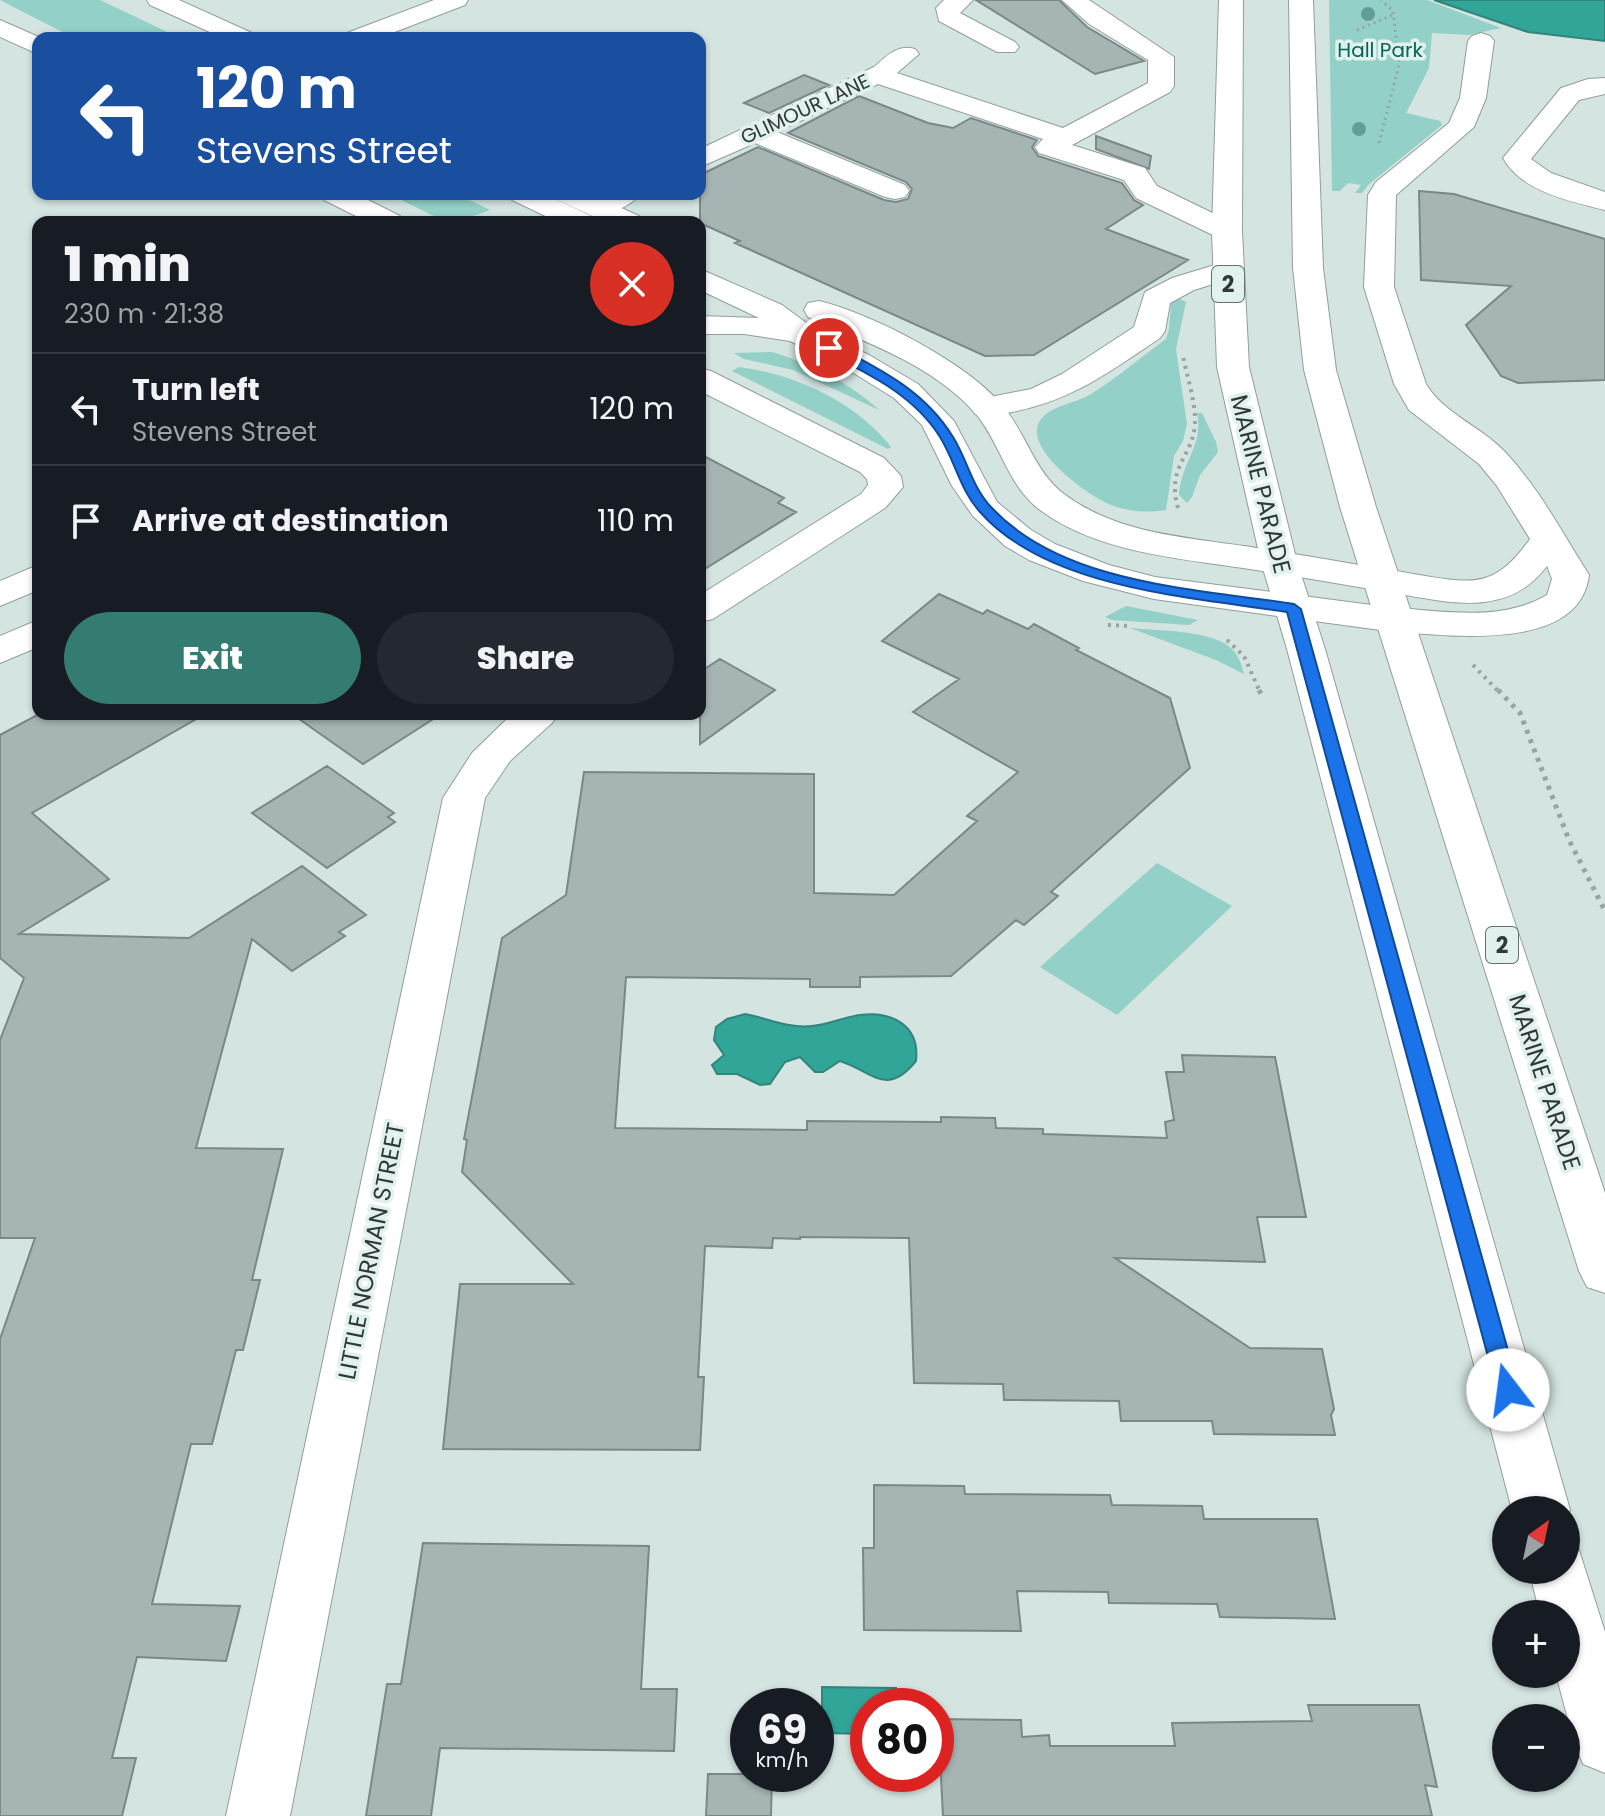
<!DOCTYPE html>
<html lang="en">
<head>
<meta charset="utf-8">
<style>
  :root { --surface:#171b24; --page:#242831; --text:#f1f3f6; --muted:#9ea1a6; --line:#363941; --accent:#347b72 }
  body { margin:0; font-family:Poppins,sans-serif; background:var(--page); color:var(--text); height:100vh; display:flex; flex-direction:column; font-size:30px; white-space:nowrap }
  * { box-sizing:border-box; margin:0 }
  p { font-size:26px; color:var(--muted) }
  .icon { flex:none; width:44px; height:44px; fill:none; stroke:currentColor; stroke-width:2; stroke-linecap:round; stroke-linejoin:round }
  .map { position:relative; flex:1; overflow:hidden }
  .side { position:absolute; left:32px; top:216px; width:674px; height:504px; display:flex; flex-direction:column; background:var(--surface); border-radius:16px; box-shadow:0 2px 6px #0004 }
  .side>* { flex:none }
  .hud { position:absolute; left:32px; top:32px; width:674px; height:168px; border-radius:16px; box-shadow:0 2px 6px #0004; background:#1a4fa0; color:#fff; overflow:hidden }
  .needle { width:52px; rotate:33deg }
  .tools { position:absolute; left:1492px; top:1496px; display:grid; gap:16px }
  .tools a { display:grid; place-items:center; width:88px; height:88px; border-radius:50%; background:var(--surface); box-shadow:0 2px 6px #0004; font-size:40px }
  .speed { position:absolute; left:730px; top:1688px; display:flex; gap:16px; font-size:40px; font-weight:700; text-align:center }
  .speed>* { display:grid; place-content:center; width:104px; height:104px; border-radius:50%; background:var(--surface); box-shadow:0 2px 6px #0004; line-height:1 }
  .speed small { font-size:20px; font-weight:400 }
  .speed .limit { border:12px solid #d22; background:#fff; color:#111 }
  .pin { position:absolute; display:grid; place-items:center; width:68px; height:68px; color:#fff; margin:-34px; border:4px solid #fff; border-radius:50%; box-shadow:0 2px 8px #0007 }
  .me { position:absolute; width:88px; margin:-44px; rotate:345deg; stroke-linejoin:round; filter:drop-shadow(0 0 6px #0008) }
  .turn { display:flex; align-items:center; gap:28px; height:168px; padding:0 32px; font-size:36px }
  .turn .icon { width:104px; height:104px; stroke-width:2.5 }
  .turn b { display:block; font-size:56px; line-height:68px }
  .round { display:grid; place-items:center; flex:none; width:84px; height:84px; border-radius:42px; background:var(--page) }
  .headline { display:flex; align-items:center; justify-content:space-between; height:136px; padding:0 32px }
  h1 { font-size:48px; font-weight:800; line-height:60px }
  .cta { display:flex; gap:16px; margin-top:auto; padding:16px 32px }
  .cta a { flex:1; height:92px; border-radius:48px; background:var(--accent); color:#fff; font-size:32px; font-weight:800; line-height:92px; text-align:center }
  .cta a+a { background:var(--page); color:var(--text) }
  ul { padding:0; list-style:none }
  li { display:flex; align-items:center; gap:24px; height:112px; padding:0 32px; border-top:2px solid var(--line) }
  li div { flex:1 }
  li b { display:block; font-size:30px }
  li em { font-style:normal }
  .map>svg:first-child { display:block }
</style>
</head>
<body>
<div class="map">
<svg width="1605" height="1816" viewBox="0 0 1605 1816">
  <rect width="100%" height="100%" fill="#d4e4e1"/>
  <!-- green -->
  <path fill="#93d0c7" d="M0,0H100L180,38H74Z
    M1329,0H1427L1501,28L1469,35L1432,33L1429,68L1406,113L1440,121L1442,125L1368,185L1362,193H1355L1361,185L1348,183L1340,191H1332Z
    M389,194H457L490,210L457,222H446Z
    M1178,298L1186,302L1176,349L1187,424L1183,441L1174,456L1166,510C1147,513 1130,512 1111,505C1090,497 1017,446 1042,418C1053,405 1077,403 1091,394C1117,378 1141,357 1166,339L1169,329L1171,304Z
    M772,352C811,364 849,382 879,410L793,370L744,359L734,353Z
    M739,367C795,374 856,402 891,447L888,449L732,371Z
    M1197,413H1202L1216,442L1218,452L1200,475L1192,497L1187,503L1179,495C1181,462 1204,445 1197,413Z
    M1126,606L1198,620L1189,625L1112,620L1105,617Z
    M1130,628C1156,631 1215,629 1234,651C1239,657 1242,666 1244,674L1216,660Z
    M1157,863L1232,906L1117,1015L1040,967Z"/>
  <!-- water -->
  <path fill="#32a599" stroke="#32847c" stroke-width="2" d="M1434,0H1605V41L1528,32Z
    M745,1014C767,1018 789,1029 812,1026C828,1025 844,1017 860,1015C893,1011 920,1026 916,1061C886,1098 872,1071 840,1061L823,1072H815L800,1057L785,1062L770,1084L760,1085L737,1074H717L712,1065L724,1055L714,1040L716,1027L727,1019Z
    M822,1687L896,1688L897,1706H868V1734L822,1733Z"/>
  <!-- building -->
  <path fill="#a6b5b3" stroke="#7a8886" stroke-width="2" d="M976,0H1059L1087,27L1144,61L1095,74Z
    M804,75L829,85L769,113L744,103Z
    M859,96L928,123L953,128L971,118L1037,140L1032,147L1038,156L1122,183L1134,200L1143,205L1106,229L1188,260L1034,355L985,356L735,243L740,241L700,223V175L758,147L884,200L896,202L908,199L912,189L906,182L788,133Z
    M1096,136L1151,156L1149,169L1096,149Z
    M1419,191L1454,194L1605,239V380L1518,383L1501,376L1466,325L1511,286L1421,280Z
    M700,454L784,498L778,503L796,512L700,572Z
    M939,594L983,614L987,610L1028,629L1034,624L1079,648L1076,650L1170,698L1190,768L1051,892L1058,896L1024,925L1016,920L951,976L860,977V987H810V979L626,977L615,1128L807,1130V1121L941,1122V1117L995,1118L996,1128L1043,1129V1134L1167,1138L1165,1122L1174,1120L1166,1072H1184L1182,1055L1275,1057L1306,1217H1257L1265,1262L1115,1258L1250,1348L1322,1349L1334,1409L1331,1415L1335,1435L1214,1434L1212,1421H1121L1119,1401L1004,1400L1003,1384L914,1383L909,1238L800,1237V1239L773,1238L772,1248L705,1246L698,1377H704L700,1450L443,1449L460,1284H573L462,1172L467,1140L464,1139L502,938L566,895L584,772L814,774V893L894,895L977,821L967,816L1018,772L913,712L959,679L882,641Z
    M720,659L775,690L700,744V672Z
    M39,714H205L32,813L109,879L19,934L189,938L302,866L366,915L339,932L345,936L292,971L252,939L196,1148L283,1149L252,1280H260L243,1350H236L212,1444H191L152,1604L240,1606L226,1661L137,1657L112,1758H136L122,1816H0V1339L35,1238H0V1040L24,978L0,958V735Z
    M292,714H441L363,764Z
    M327,766L394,813L388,817L395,822L327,868L252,813Z
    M874,1485L964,1486L965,1494L1110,1495L1112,1505L1202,1506L1204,1519H1317L1335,1619L1220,1617L1217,1604L1109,1603L1108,1592L1017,1591L1021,1631L864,1630L863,1548H874Z
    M423,1543L649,1546L641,1689H677L674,1751L440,1748L431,1816H366L387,1684H401Z
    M1308,1705H1419L1437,1787L1425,1785L1432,1816H943L938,1719L1021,1720L1022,1737L1049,1735L1050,1746H1175L1172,1723L1312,1721Z
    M708,1774H772L771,1816H706Z"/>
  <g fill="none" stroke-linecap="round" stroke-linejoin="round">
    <defs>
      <path id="minor" d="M434,0H468L465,5L379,38H344L347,33Z
        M944,0H973L960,13L1015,42L1019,47L1015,52H997L939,21L936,8Z
        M1062,0H1089L1174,57V86L1170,92L1072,145L1145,168L1157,186L1237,225L1242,231L1237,237L1227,240L1217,237L1136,198L1124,180L1039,153L1035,147L1043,139L878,84L777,132L905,185L909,191L905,197L895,199L885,197L755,143L700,167V149L874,67C887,56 897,44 915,49L919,54L897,73L1063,128L1148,83V60L1089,24Z
        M0,20L41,38H38V54L0,37Z
        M1481,33L1490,36L1494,41L1486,98L1474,127L1396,195L1394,287L1426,384C1444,414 1482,427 1505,452C1539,488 1563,534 1589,575C1580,653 1450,635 1395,632L1382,628L1376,620L1382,612L1395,608C1446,611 1501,622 1547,595L1552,579L1547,566C1505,622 1441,600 1382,591L1369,588L1364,580L1369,572C1385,568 1397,571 1413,574C1471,583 1493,591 1530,539L1497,486L1479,464L1409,410L1394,384L1364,287L1368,195L1376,182L1449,123L1460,98L1468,41L1472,36Z
        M1605,78V94L1579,100L1531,159L1551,173L1605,192V210C1570,201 1522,192 1503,158L1561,88L1588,79Z
        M320,194H356L400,216L404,222H368L324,200Z
        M603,194H640C630,208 604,217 588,213L584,207L588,201Z
        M1228,261L1239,264L1243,270L1239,276L1194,290L1170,303L1165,331L1160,338C1109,372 1073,400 1012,412C999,415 989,417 975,414L970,407L975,400L1031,389L1062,374L1134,327L1145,292L1172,278Z
        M700,368L711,371L884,458L901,476L903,487L885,508L713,619L700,622V595L861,494L868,485L867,479L860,472L700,391Z
        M512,714H558L552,723L510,761L485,798L290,1816H226L443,798L472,753Z"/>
      <path id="major" d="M147,0H179L252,33L255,38H223L150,5Z
        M508,194H545L591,216L595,222H558L512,200Z
        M554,194H591L639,216L643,222H605L558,200Z
        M700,269L782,305L816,330L869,355L918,384L954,421L997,502L1031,530L1055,544L1109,565L1155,577L1395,608L1408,612L1414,620L1408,628L1395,632L1154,599L1083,581L1029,560L1005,546L973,516L952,486L922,425L894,398L847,369L790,341L744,334H700V316L759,318L700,290Z
        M819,301C873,314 972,365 1006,410C1027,437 1036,473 1064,494C1116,533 1182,537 1244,546C1290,553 1336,561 1382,569L1395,572L1400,580L1395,588L1382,591C1336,583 1290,575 1243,568C1175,558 1097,552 1040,510C1007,485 1001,444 976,414C933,365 866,342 808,317L804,310L808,303Z
        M38,565V590L0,606V581Z
        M38,620V647L0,663V636Z"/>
      <path id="highway" d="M1219,0H1243L1242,231L1249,367L1297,562L1325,649L1570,1510L1566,1518V1510H1512L1287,649L1261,562L1217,367L1212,231Z
        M1289,0H1313L1323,268L1336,370L1376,507L1605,1193V1293L1587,1287L1579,1271L1340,507L1304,370L1293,268Z
        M1566,1545L1579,1550L1605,1632V1773L1583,1764L1574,1742L1556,1674H1566V1614H1540L1529,1570H1566Z"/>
    </defs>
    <!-- minor casing -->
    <use href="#minor" stroke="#909f9c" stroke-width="2"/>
    <!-- major casing -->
    <use href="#major" stroke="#909f9c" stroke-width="2"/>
    <!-- highway casing -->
    <use href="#highway" stroke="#909f9c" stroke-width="2"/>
    <!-- path-far2 -->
    <path stroke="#97a4a1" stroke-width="3" stroke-dasharray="2 4" stroke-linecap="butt" d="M1357,30L1393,15
      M1379,143L1399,65L1393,11L1381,0"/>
    <!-- path-far1 -->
    <path stroke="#97a4a1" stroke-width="4" stroke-dasharray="3 5" stroke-linecap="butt" d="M1178,508C1166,466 1193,457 1195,424C1196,403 1187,377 1183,356
      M1108,625L1131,626
      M1227,640L1244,656L1260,692
      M1473,665L1499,692"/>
    <!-- path -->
    <path stroke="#97a4a1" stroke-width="5" stroke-dasharray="4 6" stroke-linecap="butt" d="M1259,690L1261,694
      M1498,690L1520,713L1569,840L1605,911"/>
    <!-- minor -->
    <use href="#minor" fill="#fff" fill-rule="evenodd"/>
    <!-- major -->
    <use href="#major" fill="#fff" fill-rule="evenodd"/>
    <!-- highway -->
    <use href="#highway" fill="#fff" fill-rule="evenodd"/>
  </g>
  <!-- trees -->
  <g fill="#609e97">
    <circle cx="1368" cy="14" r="7"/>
    <circle cx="1359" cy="129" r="7"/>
  </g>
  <!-- route -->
  <path fill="#1a73e8" stroke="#114b97" stroke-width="2" d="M824,345H834C880,369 925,391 953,437C967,459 972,487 991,507C1062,584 1196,589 1294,604L1301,609L1519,1390L1516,1397L1508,1400L1500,1397L1497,1390L1287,612C1191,597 1048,589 980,512C960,490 955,461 940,437C913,394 868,374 824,351Z"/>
  <g text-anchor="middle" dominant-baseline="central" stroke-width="7" stroke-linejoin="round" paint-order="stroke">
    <!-- far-park labels -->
    <g font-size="20" fill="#02645b" stroke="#e1f1ee">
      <text x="1380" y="50">Hall Park</text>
    </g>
    <!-- far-street labels -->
    <g font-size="20" fill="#313837" stroke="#e1f1ee">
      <text transform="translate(805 109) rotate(-25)">GLIMOUR LANE</text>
    </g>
    <!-- shield labels -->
    <g fill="#e1f1ee" stroke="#66706e" stroke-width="2">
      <rect x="1212" y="266" width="32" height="36" rx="6"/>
      <rect x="1486" y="927" width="32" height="36" rx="6"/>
    </g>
    <g font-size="22" font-weight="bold" fill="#313837">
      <text x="1228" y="284">2</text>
      <text x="1502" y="945">2</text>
    </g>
    <!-- street labels -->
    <g font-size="24" fill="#313837" stroke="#e1f1ee">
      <text transform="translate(1261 484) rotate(76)">MARINE PARADE</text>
      <text transform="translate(1545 1082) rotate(72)">MARINE PARADE</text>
      <text transform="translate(371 1251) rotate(-79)">LITTLE NORMAN STREET</text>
    </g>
  </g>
</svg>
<div class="tools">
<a><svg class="needle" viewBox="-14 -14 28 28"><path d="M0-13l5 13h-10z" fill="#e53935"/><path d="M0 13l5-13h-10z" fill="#9ea1a6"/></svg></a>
<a>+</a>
<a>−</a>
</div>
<div class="speed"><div>69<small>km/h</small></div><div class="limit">80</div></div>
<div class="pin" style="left:829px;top:348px;background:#d93025"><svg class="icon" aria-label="arrive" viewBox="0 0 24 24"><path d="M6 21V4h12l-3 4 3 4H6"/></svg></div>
<svg class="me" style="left:1508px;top:1390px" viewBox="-20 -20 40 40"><circle r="19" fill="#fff"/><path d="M0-13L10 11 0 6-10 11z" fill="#1a73e8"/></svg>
<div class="hud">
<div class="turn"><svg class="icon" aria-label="left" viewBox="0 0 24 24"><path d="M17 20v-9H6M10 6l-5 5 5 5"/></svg><div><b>120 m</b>Stevens Street</div></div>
</div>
<section class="side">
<div class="headline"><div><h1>1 min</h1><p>230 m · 21:38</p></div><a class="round" style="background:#d93025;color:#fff"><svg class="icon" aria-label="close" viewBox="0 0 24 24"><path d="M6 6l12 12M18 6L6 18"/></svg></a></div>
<ul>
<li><svg class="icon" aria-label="left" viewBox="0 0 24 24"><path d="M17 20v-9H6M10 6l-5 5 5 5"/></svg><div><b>Turn left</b><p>Stevens Street</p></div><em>120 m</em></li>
<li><svg class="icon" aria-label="arrive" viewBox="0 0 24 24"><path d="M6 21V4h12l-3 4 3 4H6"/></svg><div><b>Arrive at destination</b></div><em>110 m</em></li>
</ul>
<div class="cta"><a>Exit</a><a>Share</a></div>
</section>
</div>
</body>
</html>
